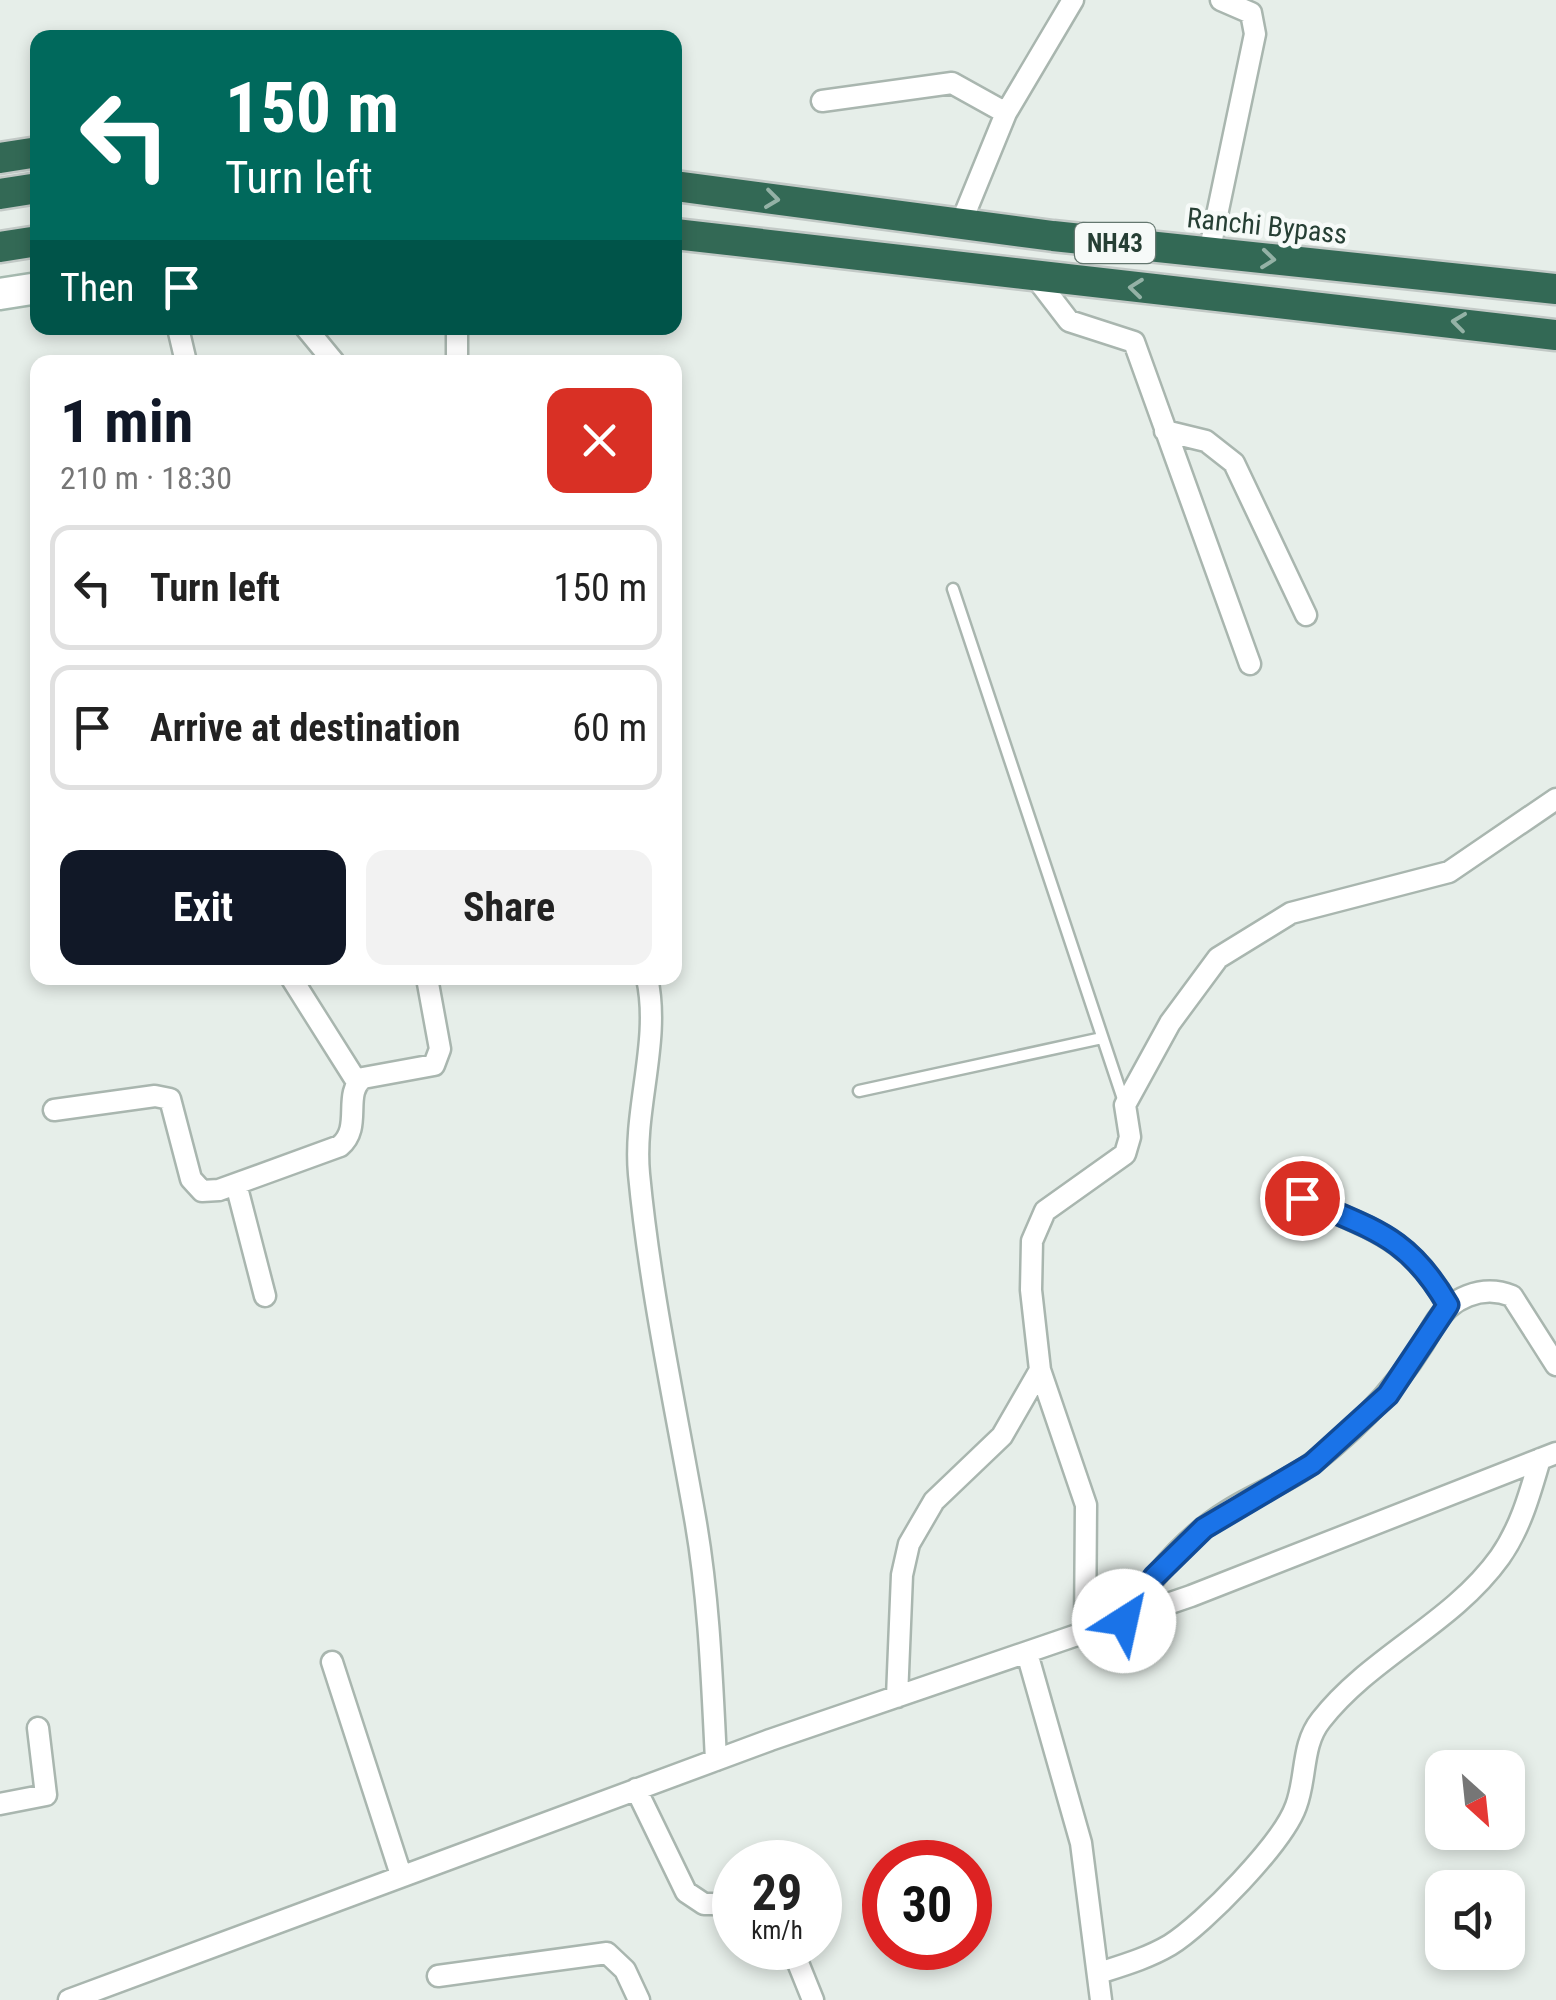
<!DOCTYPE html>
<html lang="en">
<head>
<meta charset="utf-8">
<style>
  :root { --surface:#fff; --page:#f2f2f2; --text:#222; --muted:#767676; --line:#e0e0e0; --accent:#111827 }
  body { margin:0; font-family:"Roboto Condensed",sans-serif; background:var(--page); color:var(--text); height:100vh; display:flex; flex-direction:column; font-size:38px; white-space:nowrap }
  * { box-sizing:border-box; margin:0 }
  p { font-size:32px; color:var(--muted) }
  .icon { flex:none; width:55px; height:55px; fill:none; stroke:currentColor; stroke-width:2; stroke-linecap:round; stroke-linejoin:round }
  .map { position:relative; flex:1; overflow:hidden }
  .sheet { position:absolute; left:30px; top:355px; width:652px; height:630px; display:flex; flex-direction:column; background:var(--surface); border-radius:20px; box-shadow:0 5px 15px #0003 }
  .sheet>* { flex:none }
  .guide { position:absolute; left:30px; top:30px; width:652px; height:305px; border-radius:20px; box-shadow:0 5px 15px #0003; background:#00695c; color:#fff; overflow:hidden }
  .needle { width:65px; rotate:153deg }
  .fabs { position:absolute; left:1425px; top:1750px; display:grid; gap:20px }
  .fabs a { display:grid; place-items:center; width:100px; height:100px; border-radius:20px; background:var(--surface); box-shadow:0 5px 15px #0003; font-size:50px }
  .speed { position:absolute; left:712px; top:1840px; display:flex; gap:20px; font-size:50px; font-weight:700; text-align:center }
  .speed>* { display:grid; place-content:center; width:130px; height:130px; border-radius:50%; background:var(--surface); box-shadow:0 5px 15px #0003; line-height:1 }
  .speed small { font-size:25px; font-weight:400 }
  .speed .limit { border:15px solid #d22; background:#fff; color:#111 }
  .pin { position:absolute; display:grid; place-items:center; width:85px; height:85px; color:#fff; margin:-42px; border:5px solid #fff; border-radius:50%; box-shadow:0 2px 10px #0007 }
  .me { position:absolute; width:110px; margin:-55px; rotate:35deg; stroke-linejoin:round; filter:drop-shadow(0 0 8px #0008) }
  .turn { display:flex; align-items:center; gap:35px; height:210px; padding:0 30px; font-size:45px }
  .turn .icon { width:130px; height:130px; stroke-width:2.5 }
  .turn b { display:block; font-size:70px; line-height:85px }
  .then { display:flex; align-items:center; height:95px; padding:0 30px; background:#0003; gap:20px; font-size:38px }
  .round { display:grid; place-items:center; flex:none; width:105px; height:105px; border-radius:20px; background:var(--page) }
  .summary { display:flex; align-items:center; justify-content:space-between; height:170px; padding:0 30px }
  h1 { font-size:60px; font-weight:700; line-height:75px; color:var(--accent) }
  .primary-button { display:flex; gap:20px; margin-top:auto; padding:20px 30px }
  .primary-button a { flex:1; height:115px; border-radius:20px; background:var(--accent); color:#fff; font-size:40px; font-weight:700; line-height:115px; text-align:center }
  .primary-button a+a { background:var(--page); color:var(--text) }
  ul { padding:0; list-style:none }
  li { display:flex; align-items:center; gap:30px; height:125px; margin:0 20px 15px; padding:0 10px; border:5px solid var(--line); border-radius:20px }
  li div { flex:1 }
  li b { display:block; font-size:38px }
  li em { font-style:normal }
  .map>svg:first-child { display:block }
</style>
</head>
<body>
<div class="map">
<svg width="1556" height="2000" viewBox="0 0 1556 2000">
  <rect width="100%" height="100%" fill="#e6eee9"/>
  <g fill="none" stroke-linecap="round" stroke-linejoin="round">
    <defs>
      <path id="lane" d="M953,589L1125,1105
        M859,1091L1102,1038"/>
      <path id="street" d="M822,101L952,83L1006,113
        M961,223L1006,113L1073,0
        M1209,253L1255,34L1251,13L1221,0
        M1036,278L1069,321L1134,342L1250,664
        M178,328L186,362
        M306,328L334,362
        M457,328V362
        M1165,431L1206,441L1234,463L1306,615
        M647,978C661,1041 633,1109 639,1174C650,1290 675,1404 695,1518C709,1597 712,1680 716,1760
        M292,979L357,1082
        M54,1110L155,1096L170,1099L191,1179L202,1191L219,1190L340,1146C363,1127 342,1094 363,1078L434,1065L440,1049L427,978
        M236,1184L265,1296
        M1302,1198C1370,1229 1409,1236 1448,1305
        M1124,1621C1151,1578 1184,1538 1228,1511C1256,1493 1288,1482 1314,1462C1364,1423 1404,1380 1434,1325C1450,1298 1482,1284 1512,1296L1556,1365
        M1085,1635L1086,1505L1040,1370L1031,1290L1032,1241L1045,1211L1125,1154L1130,1137L1125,1105L1170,1023L1218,958L1291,913L1449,872L1556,799
        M1027,1653L1081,1843L1101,2000
        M332,1662L401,1875
        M897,1697L902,1575L909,1544L934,1501L1002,1436L1040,1370
        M636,1789L686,1892L704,1904H735
        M0,1804L46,1795L38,1728
        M792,1948L813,2000
        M1099,1973C1124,1965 1148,1958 1170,1945C1204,1924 1283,1843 1296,1806C1307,1777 1301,1745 1321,1720C1371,1656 1452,1624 1500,1557C1521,1527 1530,1493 1540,1459
        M438,1976L607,1953L625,1970L639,2000
        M69,2000L770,1740L1191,1596L1556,1453"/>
      <path id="secondary" d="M0,294L38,288"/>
      <path id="highway" d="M0,158L38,152
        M675,186L1053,236L1556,289
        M0,194L38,188
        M675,234L1556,335
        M0,247L38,241"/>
    </defs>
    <!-- lane casing -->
    <use href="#lane" stroke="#a9b6af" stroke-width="15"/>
    <!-- street casing -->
    <use href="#street" stroke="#a9b6af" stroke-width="25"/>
    <!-- secondary casing -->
    <use href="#secondary" stroke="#a5b9af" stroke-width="35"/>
    <!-- highway casing -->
    <use href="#highway" stroke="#c2c9c6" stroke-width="35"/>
    <!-- lane -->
    <use href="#lane" stroke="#fff" stroke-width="10"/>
    <!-- street -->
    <use href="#street" stroke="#fff" stroke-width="20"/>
    <!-- secondary -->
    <use href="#secondary" stroke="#fff" stroke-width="30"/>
    <!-- highway -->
    <use href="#highway" stroke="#336955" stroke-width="30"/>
  </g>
  <!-- one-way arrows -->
  <defs><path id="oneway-chevron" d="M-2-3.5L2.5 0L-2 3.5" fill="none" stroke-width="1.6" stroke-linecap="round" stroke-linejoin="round" transform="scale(2.5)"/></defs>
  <g stroke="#94b2a6">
    <use href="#oneway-chevron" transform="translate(772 199) rotate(7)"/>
    <use href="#oneway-chevron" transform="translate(1268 259) rotate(6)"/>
    <use href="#oneway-chevron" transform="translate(1136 288) rotate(-174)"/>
    <use href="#oneway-chevron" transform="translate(1459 322) rotate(-173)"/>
  </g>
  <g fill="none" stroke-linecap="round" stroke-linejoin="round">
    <defs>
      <path id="route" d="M1124,1621L1154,1577L1204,1528L1312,1464L1388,1395L1448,1305C1407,1234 1372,1230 1302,1198"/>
    </defs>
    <!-- route casing -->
    <use href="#route" stroke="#114b97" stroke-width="25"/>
    <!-- route -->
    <use href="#route" stroke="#1a73e8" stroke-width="18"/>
  </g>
  <g text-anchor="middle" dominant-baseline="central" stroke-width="9" stroke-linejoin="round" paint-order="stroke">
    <!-- shield labels -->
    <rect fill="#f6faf8" stroke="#64776f" stroke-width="2.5" x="1075" y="223" width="80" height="40" rx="8"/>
    <g font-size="25" font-weight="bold" fill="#263f34">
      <text x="1115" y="243">NH43</text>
    </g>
    <!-- street labels -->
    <g font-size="28" fill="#263f34" stroke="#f6faf8">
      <text transform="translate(1267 226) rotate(6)">Ranchi Bypass</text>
    </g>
  </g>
</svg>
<div class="fabs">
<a><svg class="needle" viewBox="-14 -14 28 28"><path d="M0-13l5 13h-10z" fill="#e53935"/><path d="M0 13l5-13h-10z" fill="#767676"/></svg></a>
<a><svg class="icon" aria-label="sound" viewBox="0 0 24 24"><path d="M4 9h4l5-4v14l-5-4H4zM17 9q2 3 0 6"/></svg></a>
</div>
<div class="speed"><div>29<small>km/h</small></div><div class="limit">30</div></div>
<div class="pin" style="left:1302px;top:1198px;background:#d93025"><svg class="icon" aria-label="arrive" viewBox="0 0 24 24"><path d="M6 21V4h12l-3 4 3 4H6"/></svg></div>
<svg class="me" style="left:1124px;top:1621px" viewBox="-20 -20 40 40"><circle r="19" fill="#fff"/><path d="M0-13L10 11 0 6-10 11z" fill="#1a73e8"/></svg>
<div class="guide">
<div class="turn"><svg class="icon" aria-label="left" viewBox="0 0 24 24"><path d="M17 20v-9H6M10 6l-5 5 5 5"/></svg><div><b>150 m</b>Turn left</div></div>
<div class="then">Then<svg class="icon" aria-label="arrive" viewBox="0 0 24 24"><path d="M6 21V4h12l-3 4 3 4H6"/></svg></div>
</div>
<section class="sheet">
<div class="summary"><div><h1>1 min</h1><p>210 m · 18:30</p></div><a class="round" style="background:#d93025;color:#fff"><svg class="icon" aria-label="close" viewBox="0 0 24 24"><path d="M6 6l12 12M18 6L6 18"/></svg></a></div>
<ul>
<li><svg class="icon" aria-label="left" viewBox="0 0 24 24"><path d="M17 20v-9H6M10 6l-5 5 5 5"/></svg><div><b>Turn left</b></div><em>150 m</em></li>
<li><svg class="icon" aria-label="arrive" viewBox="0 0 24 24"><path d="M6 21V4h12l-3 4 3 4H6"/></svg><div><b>Arrive at destination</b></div><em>60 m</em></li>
</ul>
<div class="primary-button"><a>Exit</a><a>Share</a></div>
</section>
</div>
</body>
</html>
